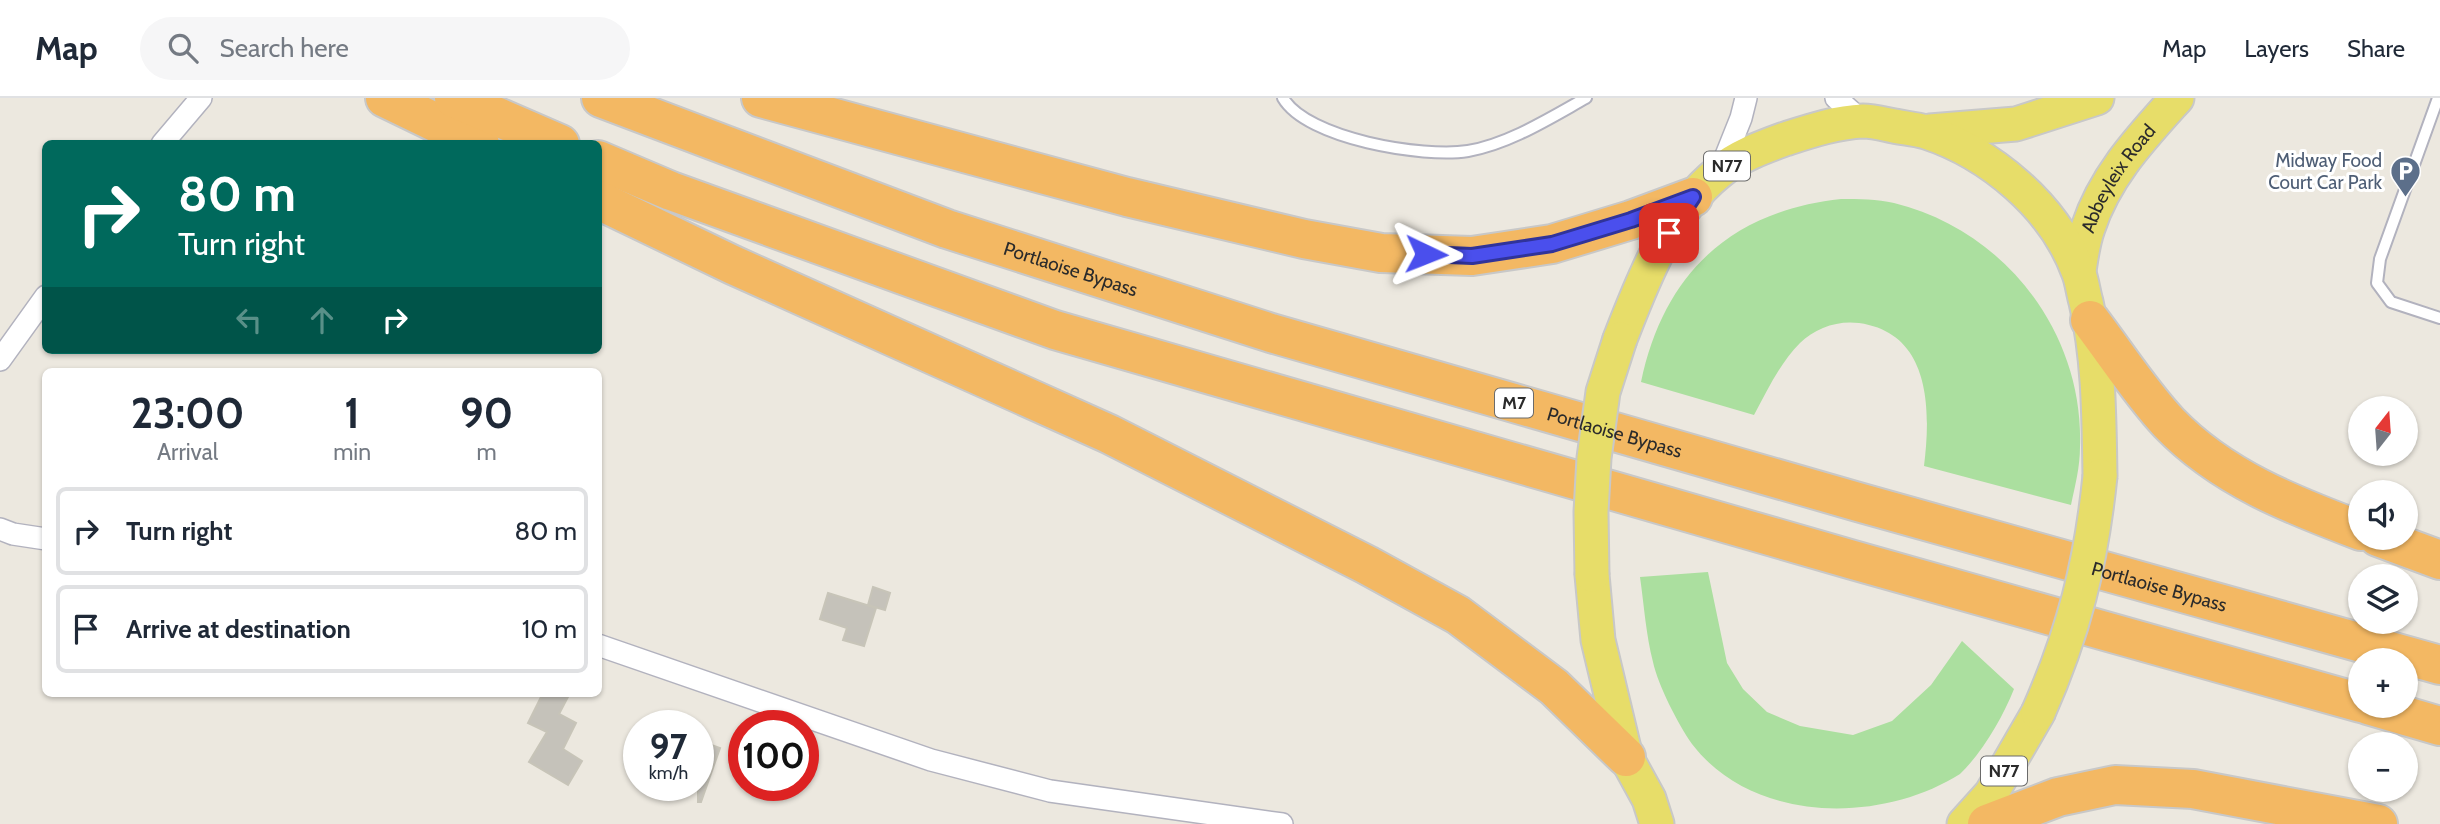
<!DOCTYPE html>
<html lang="en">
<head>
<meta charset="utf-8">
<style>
  :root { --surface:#fff; --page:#f6f6f7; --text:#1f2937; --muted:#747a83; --line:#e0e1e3 }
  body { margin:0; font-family:Cabin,sans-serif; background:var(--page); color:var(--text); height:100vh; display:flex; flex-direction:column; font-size:26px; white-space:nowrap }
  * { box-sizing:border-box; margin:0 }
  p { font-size:23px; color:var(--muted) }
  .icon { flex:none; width:38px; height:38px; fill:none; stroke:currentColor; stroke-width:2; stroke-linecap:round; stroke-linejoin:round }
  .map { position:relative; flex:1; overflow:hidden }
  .details { position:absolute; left:42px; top:270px; width:560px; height:329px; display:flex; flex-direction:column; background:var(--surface); border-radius:10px; box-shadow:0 2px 5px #0004 }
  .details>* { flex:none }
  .top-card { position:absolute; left:42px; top:42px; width:560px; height:214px; border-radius:10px; box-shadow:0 2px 5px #0004; background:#00695c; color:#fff; overflow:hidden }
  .needle { width:46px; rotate:17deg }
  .fabs { position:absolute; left:2348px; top:298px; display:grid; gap:14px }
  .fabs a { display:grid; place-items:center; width:70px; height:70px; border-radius:50%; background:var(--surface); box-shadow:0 2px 5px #0004; font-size:35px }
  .speed { position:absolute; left:623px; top:612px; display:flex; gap:14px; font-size:35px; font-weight:700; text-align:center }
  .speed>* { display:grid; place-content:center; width:91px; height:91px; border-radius:50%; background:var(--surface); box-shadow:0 2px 5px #0004; line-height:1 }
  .speed small { font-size:18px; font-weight:400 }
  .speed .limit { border:10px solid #d22; background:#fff; color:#111 }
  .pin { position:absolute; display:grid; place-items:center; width:60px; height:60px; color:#fff; margin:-30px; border-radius:14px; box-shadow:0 4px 10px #0006 }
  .me { position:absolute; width:77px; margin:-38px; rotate:92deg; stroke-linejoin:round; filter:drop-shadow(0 0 5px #0008) }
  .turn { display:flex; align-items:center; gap:24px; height:147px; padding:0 21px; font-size:32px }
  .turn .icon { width:91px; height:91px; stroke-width:2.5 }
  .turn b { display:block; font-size:49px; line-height:60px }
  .lanes { display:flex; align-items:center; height:66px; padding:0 21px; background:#0003; justify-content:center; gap:35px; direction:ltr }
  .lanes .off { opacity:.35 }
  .eta { display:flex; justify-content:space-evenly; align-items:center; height:119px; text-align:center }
  .eta b { font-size:42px; font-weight:700; line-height:49px }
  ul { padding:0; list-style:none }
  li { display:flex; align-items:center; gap:21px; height:88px; margin:0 14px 10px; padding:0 7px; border:4px solid var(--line); border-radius:10px }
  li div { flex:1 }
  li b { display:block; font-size:26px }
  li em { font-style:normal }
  header { display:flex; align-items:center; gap:42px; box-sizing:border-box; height:98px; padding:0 35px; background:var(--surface); border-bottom:2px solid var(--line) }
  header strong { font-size:33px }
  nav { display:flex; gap:38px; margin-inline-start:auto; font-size:24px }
  .search { width:490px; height:63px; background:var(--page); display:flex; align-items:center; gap:18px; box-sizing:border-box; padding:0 24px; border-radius:38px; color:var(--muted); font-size:26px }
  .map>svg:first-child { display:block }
</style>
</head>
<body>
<header>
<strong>Map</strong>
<div class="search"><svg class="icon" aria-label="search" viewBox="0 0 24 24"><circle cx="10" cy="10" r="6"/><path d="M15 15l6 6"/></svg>Search here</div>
<nav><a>Map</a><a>Layers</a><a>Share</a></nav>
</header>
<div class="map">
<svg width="2440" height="726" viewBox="0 0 2440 726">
  <rect width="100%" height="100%" fill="#ece8df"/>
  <!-- green -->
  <path fill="#abdf9f" d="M1841,101C1859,101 1877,101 1894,105C2005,132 2084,235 2080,349C2080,369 2075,388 2071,407L1924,368C1931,312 1931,235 1859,225C1838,222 1815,230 1800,245C1780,265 1767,293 1754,317L1641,284C1664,175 1731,113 1841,101Z
    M1708,474L1727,565L1743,591L1767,614L1800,628L1853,637L1892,623L1931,587L1962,543L2014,591C2003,619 1982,655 1960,676C1881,726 1753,726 1692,646C1678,626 1658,587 1653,564C1646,537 1644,507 1640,479Z"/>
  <!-- building -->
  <path fill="#c5c2ba" stroke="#c7c4b8" stroke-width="2" d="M873,489L890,495L885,512L868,507Z
    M828,495L876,510L864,548L843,542L847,530L820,521Z
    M543,595H570L559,616L576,625L563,651L582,663L568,687L529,664L547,634L528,625Z
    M698,642L720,650L701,704H698Z"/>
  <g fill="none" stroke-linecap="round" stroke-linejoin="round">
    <defs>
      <path id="service" d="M1283,0C1307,41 1423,60 1468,53C1509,46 1550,20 1586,0
        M2438,0L2380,161L2377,185L2391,204L2440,220"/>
      <path id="minor" d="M1836,0L1862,23
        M162,46L201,0
        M1721,70L1741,20L1746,0
        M0,262L46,198
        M0,431L13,436L46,441
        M598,547L931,662L1050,693L1282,726"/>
      <g id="primary">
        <path d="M1930,33L2016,26L2097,0"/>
        <path id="s1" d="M2079,173C2081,159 2083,144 2088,130C2105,78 2141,40 2177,0"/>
        <path d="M1620,241C1643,182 1668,115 1719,74C1738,58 1763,49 1785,41C1810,33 1837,24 1863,23C1873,23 1884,26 1894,28C1904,30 1916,31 1926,34C1990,55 2054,108 2078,173C2082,182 2083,194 2086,204C2099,260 2099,320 2100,378"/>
        <path d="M1592,477L1598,542L1626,659L1649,701L1657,726"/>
        <path d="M1964,726L1991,696L2038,615"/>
      </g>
      <g id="motorway">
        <path d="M385,0L480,46"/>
        <path d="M454,0L560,46"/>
        <path id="s2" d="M601,0L947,131L1271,235L1858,404L2440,567"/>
        <path d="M761,0L1127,99L1304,141L1381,155L1472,158L1552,146L1631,122L1693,99"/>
        <path d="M598,62L671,93L1055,232L1853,462L2361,605"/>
        <path d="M598,102L733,167L1109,336L1367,467L1458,517L1554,589L1626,659"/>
        <path d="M2090,222C2116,256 2140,294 2169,325C2222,380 2292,407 2361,433"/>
        <path d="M2378,439L2440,462"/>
        <path d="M2368,607L2440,628"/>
        <path d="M1987,726L2058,699L2115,687L2193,691L2378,726"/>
      </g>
    </defs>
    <!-- service casing -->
    <use href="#service" stroke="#b2b2be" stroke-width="14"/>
    <!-- minor casing -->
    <use href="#minor" stroke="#b2b2be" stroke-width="24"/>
    <!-- primary casing -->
    <use href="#primary" stroke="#c8c8c8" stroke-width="37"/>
    <!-- motorway casing -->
    <use href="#motorway" stroke="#c8c8c8" stroke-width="42"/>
    <!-- service -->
    <use href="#service" stroke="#fff" stroke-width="10"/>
    <!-- minor -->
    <use href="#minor" stroke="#fff" stroke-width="21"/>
    <!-- primary -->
    <use href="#primary" stroke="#e7dd69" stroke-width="33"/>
    <!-- motorway -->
    <use href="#motorway" stroke="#f3b863" stroke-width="38"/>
    <defs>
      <path id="primary-bridge" d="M1592,477L1591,414L1594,360L1603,294L1620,241
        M2038,615C2074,534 2091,466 2100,378"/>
    </defs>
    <!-- primary-bridge casing -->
    <use href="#primary-bridge" stroke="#c8c8c8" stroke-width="37" stroke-linecap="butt"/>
    <!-- primary-bridge -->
    <use href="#primary-bridge" stroke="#e7dd69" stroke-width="33"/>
  </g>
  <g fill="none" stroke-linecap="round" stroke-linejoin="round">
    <defs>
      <path id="route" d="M1426,156L1472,158L1552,146L1631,122L1693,99L1669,135"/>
    </defs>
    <!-- route casing -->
    <use href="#route" stroke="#30339a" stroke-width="18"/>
    <!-- route -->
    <use href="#route" stroke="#4a4fed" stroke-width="12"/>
  </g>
  <!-- icons -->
  <defs>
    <symbol id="parking-pin" viewBox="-11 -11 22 30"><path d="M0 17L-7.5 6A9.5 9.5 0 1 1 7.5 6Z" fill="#5c6f8a" stroke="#fff"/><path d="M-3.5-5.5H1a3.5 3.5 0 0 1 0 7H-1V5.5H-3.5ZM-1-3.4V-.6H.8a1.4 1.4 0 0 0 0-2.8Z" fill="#fff"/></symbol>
  </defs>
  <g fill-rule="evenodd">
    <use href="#parking-pin" x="2388" y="56" width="35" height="47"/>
  </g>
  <g text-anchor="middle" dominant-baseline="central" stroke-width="6" stroke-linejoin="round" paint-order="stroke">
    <!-- shield labels -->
    <g fill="#fff" stroke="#6b6b6b" stroke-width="2">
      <rect x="1704" y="53.5" width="46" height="29" rx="5"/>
      <rect x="1495" y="290.5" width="38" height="29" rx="5"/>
      <rect x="1981" y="658.5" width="46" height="29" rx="5"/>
    </g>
    <g font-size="18" font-weight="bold" fill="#2b2b2b">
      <text x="1727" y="68">N77</text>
      <text x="1514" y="305">M7</text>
      <text x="2004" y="673">N77</text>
    </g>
    <!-- service labels -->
    <g font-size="19" fill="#4e5e75" stroke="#fff" text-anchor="end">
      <text x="2382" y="62">Midway Food<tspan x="2382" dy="22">Court Car Park</tspan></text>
    </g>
    <!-- street labels -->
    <g font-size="19" fill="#2b2b2b" stroke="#fff">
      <text stroke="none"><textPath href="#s1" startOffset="102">Abbeyleix Road</textPath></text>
      <text stroke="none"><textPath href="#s2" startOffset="500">Portlaoise Bypass</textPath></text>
      <text stroke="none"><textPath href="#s2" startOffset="1068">Portlaoise Bypass</textPath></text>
      <text stroke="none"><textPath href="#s2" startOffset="1634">Portlaoise Bypass</textPath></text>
    </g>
  </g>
</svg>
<div class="fabs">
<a><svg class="needle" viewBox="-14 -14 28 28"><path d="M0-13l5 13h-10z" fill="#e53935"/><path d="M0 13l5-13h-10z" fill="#747a83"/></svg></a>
<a><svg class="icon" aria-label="sound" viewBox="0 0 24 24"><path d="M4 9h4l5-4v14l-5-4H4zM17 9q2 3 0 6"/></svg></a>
<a><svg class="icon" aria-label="layers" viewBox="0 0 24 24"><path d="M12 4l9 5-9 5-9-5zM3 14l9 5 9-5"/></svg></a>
<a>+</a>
<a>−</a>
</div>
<div class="speed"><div>97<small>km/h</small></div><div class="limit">100</div></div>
<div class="pin" style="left:1669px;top:135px;background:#d93025"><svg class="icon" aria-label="arrive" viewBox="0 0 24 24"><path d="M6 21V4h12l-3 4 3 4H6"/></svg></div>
<svg class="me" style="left:1426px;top:156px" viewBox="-20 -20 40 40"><path d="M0-17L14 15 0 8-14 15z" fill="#4a4fed" stroke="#fff" stroke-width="4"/></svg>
<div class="top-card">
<div class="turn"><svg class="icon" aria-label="right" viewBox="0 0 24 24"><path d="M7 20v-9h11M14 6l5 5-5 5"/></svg><div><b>80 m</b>Turn right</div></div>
<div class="lanes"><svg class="icon off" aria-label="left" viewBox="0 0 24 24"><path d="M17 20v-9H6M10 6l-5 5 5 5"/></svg><svg class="icon off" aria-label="ahead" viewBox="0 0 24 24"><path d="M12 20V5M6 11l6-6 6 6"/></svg><svg class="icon" aria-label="right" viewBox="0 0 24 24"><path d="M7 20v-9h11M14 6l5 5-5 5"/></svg></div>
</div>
<section class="details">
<div class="eta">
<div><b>23:00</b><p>Arrival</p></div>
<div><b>1</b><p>min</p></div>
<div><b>90</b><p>m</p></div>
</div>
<ul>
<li><svg class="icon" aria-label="right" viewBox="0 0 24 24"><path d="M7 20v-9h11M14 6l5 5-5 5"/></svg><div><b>Turn right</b></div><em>80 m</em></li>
<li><svg class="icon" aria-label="arrive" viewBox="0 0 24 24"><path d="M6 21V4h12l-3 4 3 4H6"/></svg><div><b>Arrive at destination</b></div><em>10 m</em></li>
</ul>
</section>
</div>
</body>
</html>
